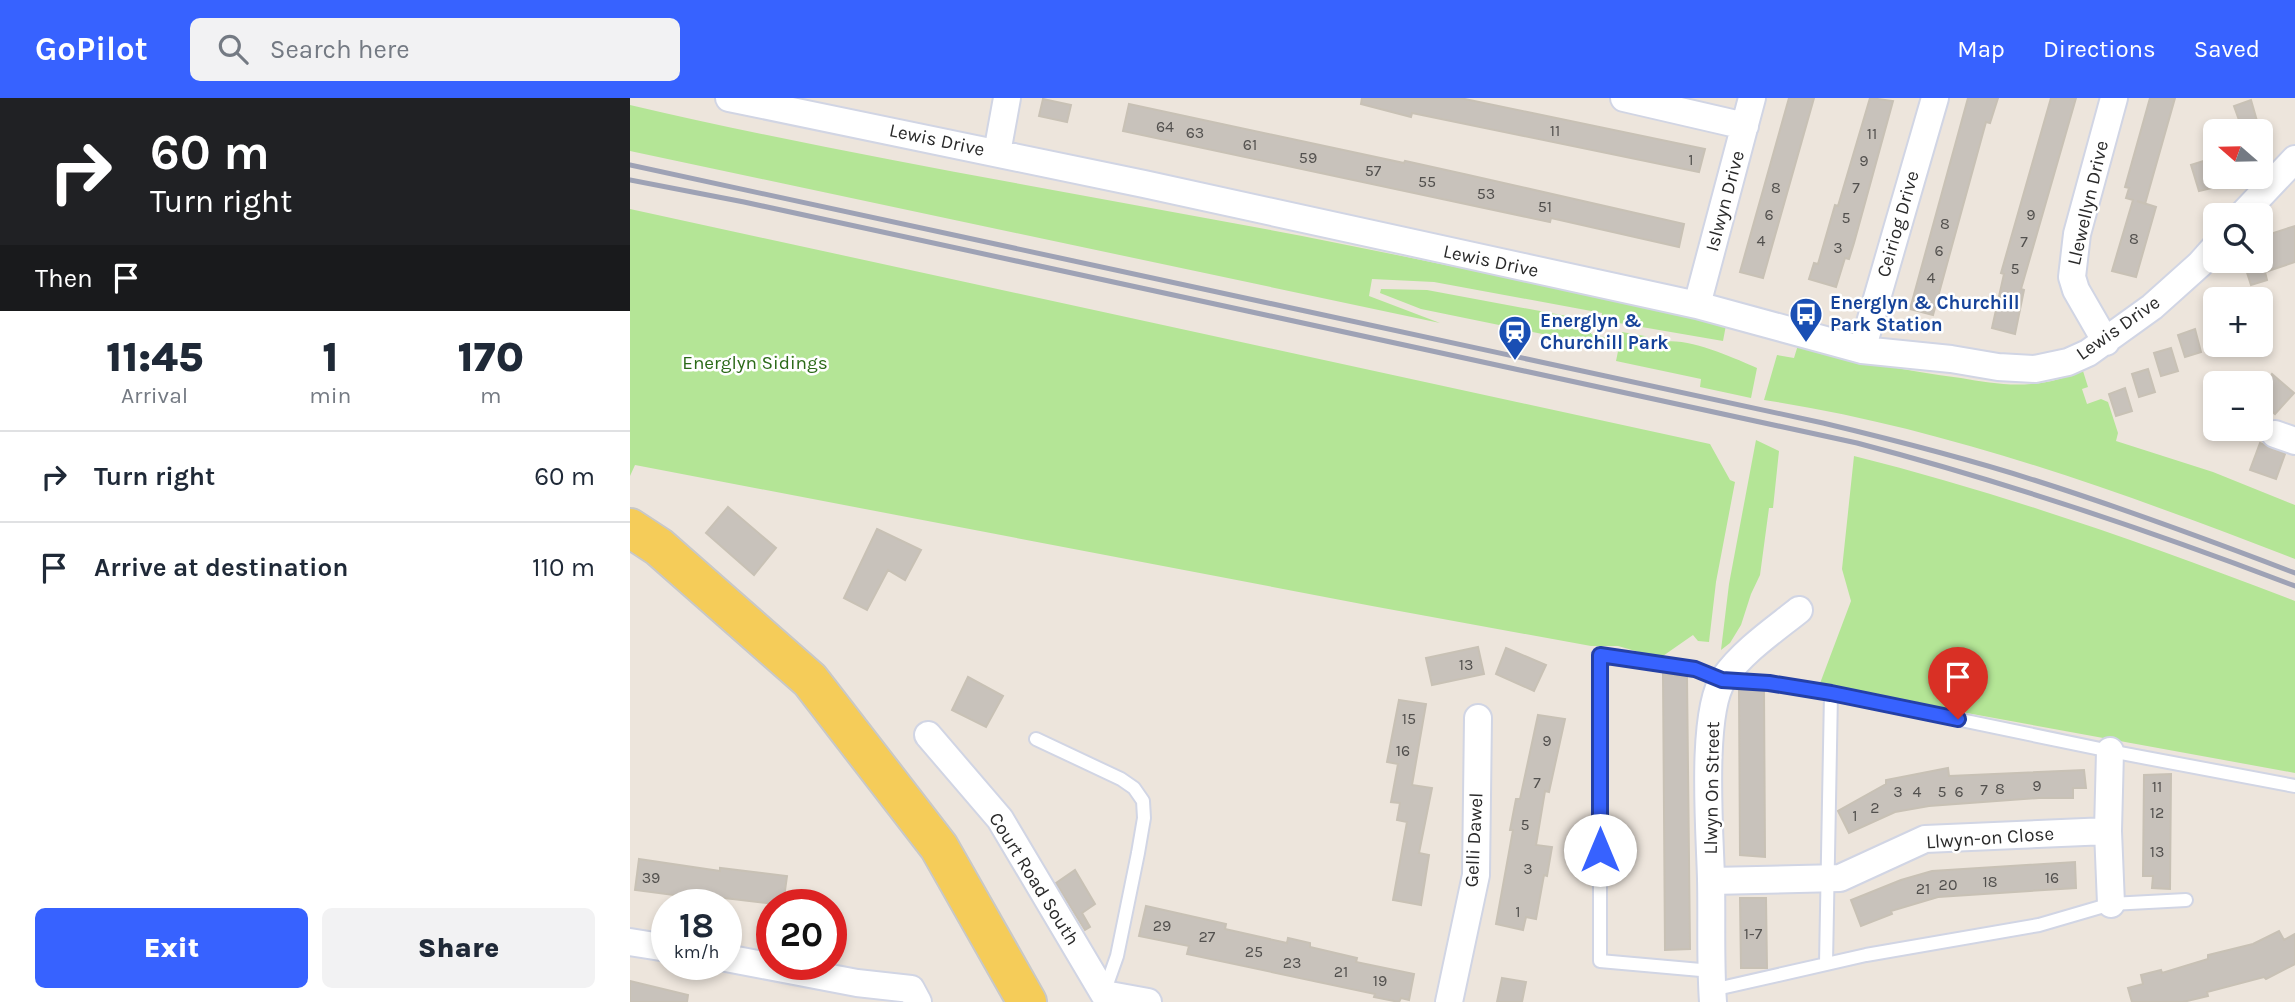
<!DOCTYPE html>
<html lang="en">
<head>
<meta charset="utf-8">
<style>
  :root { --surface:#fff; --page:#f2f2f3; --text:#1f2937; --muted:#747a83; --line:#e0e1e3; --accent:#3762ff }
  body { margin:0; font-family:Karla,sans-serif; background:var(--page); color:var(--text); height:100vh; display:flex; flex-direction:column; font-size:26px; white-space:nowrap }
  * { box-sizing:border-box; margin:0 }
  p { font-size:23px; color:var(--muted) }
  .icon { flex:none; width:38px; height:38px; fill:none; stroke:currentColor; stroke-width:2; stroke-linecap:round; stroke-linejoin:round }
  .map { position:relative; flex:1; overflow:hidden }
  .drawer { display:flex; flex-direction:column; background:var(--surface); width:630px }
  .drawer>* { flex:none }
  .guide { background:#202124; color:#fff; overflow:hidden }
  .needle { width:46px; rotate:290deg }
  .buttons { position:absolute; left:1573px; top:21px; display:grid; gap:14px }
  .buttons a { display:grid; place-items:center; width:70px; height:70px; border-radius:10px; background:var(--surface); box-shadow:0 4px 10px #0003; font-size:35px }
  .speed { position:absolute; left:21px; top:791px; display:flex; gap:14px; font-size:35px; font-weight:700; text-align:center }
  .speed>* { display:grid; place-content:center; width:91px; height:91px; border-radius:50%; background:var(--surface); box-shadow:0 4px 10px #0003; line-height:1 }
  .speed small { font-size:18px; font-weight:400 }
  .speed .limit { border:10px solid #d22; background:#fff; color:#111 }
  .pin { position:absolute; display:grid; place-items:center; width:60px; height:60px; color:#fff; margin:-72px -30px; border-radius:50% 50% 50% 0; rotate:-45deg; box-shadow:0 0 7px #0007 }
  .pin .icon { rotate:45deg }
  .me { position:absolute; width:77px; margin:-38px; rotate:0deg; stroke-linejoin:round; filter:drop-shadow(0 0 5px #0008) }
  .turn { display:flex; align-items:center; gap:24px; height:147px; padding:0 35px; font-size:32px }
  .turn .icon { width:91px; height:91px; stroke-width:2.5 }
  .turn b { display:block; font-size:49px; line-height:60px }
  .then { display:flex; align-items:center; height:66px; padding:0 35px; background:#0003; gap:14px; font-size:26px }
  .eta { display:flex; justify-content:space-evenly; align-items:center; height:119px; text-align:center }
  .eta b { font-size:42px; font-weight:800; line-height:49px }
  .primary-button { display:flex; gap:14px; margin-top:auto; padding:14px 35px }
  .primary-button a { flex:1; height:80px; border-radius:10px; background:var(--accent); color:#fff; font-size:28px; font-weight:800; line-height:80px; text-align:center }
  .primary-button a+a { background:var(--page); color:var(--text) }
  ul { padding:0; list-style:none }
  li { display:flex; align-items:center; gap:21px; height:91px; padding:0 35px; border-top:2px solid var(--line) }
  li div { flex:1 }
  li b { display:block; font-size:26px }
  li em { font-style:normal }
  header { display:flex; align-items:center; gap:42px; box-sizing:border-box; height:98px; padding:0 35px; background:var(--accent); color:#fff }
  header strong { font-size:33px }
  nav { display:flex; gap:38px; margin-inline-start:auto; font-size:24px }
  .search { width:490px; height:63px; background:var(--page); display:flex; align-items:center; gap:18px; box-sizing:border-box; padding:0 24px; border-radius:10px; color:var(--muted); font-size:26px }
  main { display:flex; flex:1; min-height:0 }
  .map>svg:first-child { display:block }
</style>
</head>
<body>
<header>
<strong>GoPilot</strong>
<div class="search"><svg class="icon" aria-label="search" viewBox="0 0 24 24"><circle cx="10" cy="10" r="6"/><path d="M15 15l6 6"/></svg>Search here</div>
<nav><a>Map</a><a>Directions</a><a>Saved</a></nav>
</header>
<main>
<section class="drawer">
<div class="guide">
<div class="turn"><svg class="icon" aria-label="right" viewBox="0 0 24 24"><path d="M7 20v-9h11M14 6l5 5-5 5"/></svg><div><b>60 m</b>Turn right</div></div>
<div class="then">Then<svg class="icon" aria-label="arrive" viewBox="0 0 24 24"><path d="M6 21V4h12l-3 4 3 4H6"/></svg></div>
</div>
<div class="eta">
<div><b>11:45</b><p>Arrival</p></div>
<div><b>1</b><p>min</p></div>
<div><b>170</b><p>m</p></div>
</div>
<ul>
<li><svg class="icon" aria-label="right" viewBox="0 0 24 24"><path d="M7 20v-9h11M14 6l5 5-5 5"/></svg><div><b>Turn right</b></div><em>60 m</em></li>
<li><svg class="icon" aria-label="arrive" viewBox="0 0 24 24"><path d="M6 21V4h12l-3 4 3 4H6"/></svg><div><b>Arrive at destination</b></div><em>110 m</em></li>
</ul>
<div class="primary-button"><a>Exit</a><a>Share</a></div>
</section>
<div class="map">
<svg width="1665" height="904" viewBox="0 0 1665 904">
  <rect width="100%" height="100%" fill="#ede5dc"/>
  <!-- green -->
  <path fill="#b4e596" d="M0,7C223,59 448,95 672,138C814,166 955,196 1096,227L1093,243L971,222L972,215L804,184L742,181L739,198L810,225L0,53Z
    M0,111L1080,346L1100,382L1105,384L1086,484L1079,544L1068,543L1063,537L1030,560L988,548H961L742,508L5,367L0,378Z
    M751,191L797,192L964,223L961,236L982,241L981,250L791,211L750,195Z
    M992,234L1015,238L1026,246C1050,235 1104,260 1127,270L1121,300L1070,289L1071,281L986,263Z
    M1168,247C1221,262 1276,273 1331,280C1354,284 1377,288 1401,286C1420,285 1436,279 1453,273L1458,289L1452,291L1457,306L1471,301L1478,304L1488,335L1486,343L1583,374L1665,407V461C1494,395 1317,330 1134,302L1147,257L1164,260Z
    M1126,342L1149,353L1143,410H1139L1130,477L1121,496L1111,527L1100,545L1091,552L1099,486Z
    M1224,358C1375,396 1520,447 1665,503V675L1189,588L1221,503L1212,471Z"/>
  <!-- building -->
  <path fill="#c8c2bb" stroke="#c8c1b5" stroke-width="2" d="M732,0H830L1075,51L1069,74L782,15L781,19L731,6Z
    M1159,0H1184L1133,180L1110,174Z
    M1240,0L1263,3L1224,145L1219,161L1215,160L1206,189L1179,181L1184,165L1188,166L1205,107L1208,108Z
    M1338,0H1368L1360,25L1356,24L1303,217L1280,211Z
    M1421,0H1446L1391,191L1394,192L1385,236L1362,230L1374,176L1371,175Z
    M1520,0H1545L1515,106L1507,103L1526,109L1506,179L1482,173L1503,102L1496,100L1499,90L1495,89Z
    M413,1L441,7L437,24L409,18Z
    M1621,2L1629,30L1613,33L1604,8Z
    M499,6L774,65L775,63L834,76L1054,126L1049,149L921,120L920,124L493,33Z
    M1586,59V89L1569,93L1561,67Z
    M1665,128V164L1635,174L1637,182L1621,187L1614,165L1631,163V139Z
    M1565,231L1571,254L1555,259L1548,237Z
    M1541,250L1548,273L1531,278L1524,255Z
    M1518,271L1525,294L1509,299L1502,276Z
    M1642,276L1664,295L1645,316L1631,303V289Z
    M1495,290L1502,313L1486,318L1479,296Z
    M1630,345L1655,356L1646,381L1620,372Z
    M98,409L146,450L124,477L76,435Z
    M247,431L291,452L275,482L258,472L237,512L214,500Z
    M848,549L854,576L802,587L796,560Z
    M876,550L916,567L904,593L866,576Z
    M1033,576L1057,579L1060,851L1035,852Z
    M338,579L373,598L356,629L322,612Z
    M1109,591L1134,593L1135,759L1110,757Z
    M769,602L796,606L782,687L802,690L789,755L799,757L791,807L763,802L777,724L767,722L770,705L761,704L768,666L757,664Z
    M908,617L935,621L919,694L915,693L906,747L922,749L917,778L914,777L906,821L896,819L893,832L866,826L883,732H880L886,701H890Z
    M1318,670L1319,678L1454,672L1456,690H1443V700H1409L1299,708L1265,714L1219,735L1208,713L1256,686V682Z
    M1541,676L1540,791L1522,790L1523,778H1513L1514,677Z
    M9,761L90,773V770L157,778L153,807L69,797L67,807H61L43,804L44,797L5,792Z
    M1445,764L1446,790L1308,799L1261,813L1262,816L1231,828L1221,802L1271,782L1302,773Z
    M445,772L465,806L452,815L460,829L455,832L426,785Z
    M1110,800H1136L1137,870H1111Z
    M516,808L596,826L595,831L657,845L658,840L680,845V849L727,860L726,864L784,876L779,902L771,900L769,904L744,899L745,896L557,856L559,848L509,838Z
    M1649,833L1654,842L1665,836V866L1636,881L1634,879L1577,894L1578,898L1553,904H1502L1498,890L1513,886L1511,877L1531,872L1532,875L1578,861V857L1623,846Z
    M872,880L896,884L892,904H867Z
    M0,883L58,897L57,904H0Z"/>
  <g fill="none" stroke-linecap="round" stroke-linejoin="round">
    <defs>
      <path id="lane" d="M406,641L491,681L504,690L513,703L514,720L508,755L487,858L475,892
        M1196,866L1201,595
        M1082,873L970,863V557L1065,571L1092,581L1139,585L1201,595L1480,653L1665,688
        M1082,892L1236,857L1409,827L1481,806L1556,802"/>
      <path id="street" d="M99,0L514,86L1067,207L1232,252L1321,261L1368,269L1405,271L1438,264L1458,255L1522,209L1570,166L1586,148
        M994,0L1115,28
        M367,55L377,0
        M1612,117L1665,61
        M1067,207L1122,0
        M1476,244L1446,192L1442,179L1447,136L1484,0
        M1232,252L1305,0
        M1645,336L1665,343
        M298,637L370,721L474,896L518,904
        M1480,653L1478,733L1481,806
        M1081,783L1210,780L1295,741L1478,733
        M0,844L37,850
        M96,860L227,885L281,891L288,904
        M819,904L846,777L848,620
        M1083,904C1080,863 1082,822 1081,781C1080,737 1070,614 1094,580C1113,553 1144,532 1169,512"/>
      <path id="primary" d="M0,430L29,449L180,582L309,749L397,904"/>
    </defs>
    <!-- lane casing -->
    <use href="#lane" stroke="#d1d5e4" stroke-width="16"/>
    <!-- street casing -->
    <use href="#street" stroke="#d1d5e4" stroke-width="30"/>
    <!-- primary casing -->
    <use href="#primary" stroke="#c8c8c8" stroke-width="42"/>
    <!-- lane -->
    <use href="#lane" stroke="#fff" stroke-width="12"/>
    <!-- street -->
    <use href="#street" stroke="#fff" stroke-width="26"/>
    <!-- primary -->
    <use href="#primary" stroke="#f5cc59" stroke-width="38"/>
    <!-- rail -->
    <path stroke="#9ea2b5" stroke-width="5" d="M0,67L1193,325C1264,342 1335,360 1404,382C1492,410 1579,442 1665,475
      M0,82L114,104L1227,345C1376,384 1521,433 1665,488"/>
  </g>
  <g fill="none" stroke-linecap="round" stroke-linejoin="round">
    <defs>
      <path id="route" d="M970,752V557L1065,571L1092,582L1139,585L1201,595L1328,621"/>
    </defs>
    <!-- route casing -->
    <use href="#route" stroke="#2440a6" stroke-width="18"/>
    <!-- route -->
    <use href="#route" stroke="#3762ff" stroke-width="12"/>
  </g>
  <!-- icons -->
  <defs>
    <symbol id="bus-pin" viewBox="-11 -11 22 30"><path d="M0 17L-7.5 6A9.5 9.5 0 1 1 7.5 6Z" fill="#1a4fb4" stroke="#fff"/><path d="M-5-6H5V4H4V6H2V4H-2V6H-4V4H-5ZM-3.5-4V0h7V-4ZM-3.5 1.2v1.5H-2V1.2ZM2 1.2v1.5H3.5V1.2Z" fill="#fff"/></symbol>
    <symbol id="station-pin" viewBox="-11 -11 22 30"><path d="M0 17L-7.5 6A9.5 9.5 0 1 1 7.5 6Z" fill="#1a4fb4" stroke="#fff"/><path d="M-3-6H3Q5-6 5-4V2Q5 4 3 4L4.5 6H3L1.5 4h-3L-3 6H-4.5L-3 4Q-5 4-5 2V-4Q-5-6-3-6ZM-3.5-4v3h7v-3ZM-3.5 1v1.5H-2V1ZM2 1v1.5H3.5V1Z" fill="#fff"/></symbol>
  </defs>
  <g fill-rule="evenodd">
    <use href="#bus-pin" x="1157" y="197" width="38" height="52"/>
    <use href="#station-pin" x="866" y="215" width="38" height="52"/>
  </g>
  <g text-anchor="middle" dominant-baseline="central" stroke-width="5" stroke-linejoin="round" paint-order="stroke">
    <!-- number labels -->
    <g font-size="16" fill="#52504e">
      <text x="535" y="28">64</text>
      <text x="925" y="32">11</text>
      <text x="565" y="34">63</text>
      <text x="1242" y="35">11</text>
      <text x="620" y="46">61</text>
      <text x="678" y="59">59</text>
      <text x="1061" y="61">1</text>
      <text x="1234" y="62">9</text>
      <text x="743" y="72">57</text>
      <text x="797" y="83">55</text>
      <text x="1146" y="89">8</text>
      <text x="1226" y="89">7</text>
      <text x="856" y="95">53</text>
      <text x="915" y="108">51</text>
      <text x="1139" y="116">6</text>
      <text x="1401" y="116">9</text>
      <text x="1216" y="119">5</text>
      <text x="1315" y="125">8</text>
      <text x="1504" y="140">8</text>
      <text x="1131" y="142">4</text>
      <text x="1394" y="143">7</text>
      <text x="1208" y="149">3</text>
      <text x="1309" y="152">6</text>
      <text x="1385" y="170">5</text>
      <text x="1301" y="179">4</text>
      <text x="836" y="566">13</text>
      <text x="779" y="620">15</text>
      <text x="917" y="642">9</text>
      <text x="773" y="652">16</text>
      <text x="907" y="684">7</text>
      <text x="1407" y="687">9</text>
      <text x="1527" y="688">11</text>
      <text x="1370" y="690">8</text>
      <text x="1354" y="691">7</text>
      <text x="1268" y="693">3</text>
      <text x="1287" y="693">4</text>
      <text x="1312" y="693">5</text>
      <text x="1329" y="693">6</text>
      <text x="1245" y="709">2</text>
      <text x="1527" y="714">12</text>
      <text x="1225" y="717">1</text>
      <text x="895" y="726">5</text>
      <text x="1527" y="753">13</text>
      <text x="898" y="770">3</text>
      <text x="21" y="779">39</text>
      <text x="1422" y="779">16</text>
      <text x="1360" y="783">18</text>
      <text x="1318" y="786">20</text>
      <text x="1293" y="790">21</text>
      <text x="888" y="813">1</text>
      <text x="532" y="827">29</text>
      <text x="1123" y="835">1-7</text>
      <text x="577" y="838">27</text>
      <text x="624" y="853">25</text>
      <text x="662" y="864">23</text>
      <text x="711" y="873">21</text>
      <text x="750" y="882">19</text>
    </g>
    <!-- street labels -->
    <g font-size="19" fill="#2a2a2a" stroke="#fff">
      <text transform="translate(307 42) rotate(12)">Lewis Drive</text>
      <text transform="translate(1095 103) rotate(-75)">Islwyn Drive</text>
      <text transform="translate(1458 105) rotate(-77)">Llewellyn Drive</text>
      <text transform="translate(1268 126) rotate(-74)">Ceiriog Drive</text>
      <text transform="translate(861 163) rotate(12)">Lewis Drive</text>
      <text transform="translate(1488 230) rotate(-35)">Lewis Drive</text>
      <text transform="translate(1082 690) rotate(-89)">Llwyn On Street</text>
      <text transform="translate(1360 740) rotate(-4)">Llwyn-on Close</text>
      <text transform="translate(844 742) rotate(-87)">Gelli Dawel</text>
      <text transform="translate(404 781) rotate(58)">Court Road South</text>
    </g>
    <!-- transit labels -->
    <g font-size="19" font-weight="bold" fill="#164399" stroke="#fff" text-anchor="start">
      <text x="1200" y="205">Energlyn &amp; Churchill<tspan x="1200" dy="22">Park Station</tspan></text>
      <text x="910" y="223">Energlyn &amp;<tspan x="910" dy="22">Churchill Park</tspan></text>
    </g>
    <!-- park labels -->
    <g font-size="19" fill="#2b6a18" stroke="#fff">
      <text x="125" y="265">Energlyn Sidings</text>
    </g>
  </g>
</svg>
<div class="buttons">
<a><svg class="needle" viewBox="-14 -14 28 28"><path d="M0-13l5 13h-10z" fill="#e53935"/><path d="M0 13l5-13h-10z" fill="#747a83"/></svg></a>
<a><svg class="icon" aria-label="search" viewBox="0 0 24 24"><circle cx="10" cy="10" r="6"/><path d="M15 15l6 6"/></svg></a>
<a>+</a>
<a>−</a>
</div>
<div class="speed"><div>18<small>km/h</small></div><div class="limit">20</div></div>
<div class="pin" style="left:1328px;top:621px;background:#d93025"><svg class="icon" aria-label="arrive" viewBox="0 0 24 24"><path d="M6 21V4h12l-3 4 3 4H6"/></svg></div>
<svg class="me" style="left:970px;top:752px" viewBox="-20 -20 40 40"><circle r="19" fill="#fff"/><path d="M0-13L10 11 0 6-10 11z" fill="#3762ff"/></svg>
</div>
</main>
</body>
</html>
